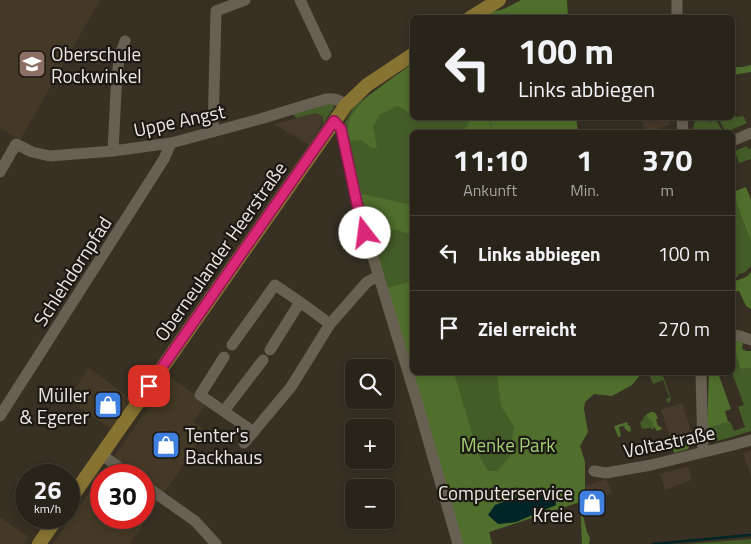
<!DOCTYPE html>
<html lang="de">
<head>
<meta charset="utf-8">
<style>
  :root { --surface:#29241a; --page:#353027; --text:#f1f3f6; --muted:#a5a4a2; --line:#454139 }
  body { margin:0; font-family:"Titillium Web",sans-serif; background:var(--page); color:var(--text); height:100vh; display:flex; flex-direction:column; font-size:19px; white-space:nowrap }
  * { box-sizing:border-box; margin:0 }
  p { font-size:16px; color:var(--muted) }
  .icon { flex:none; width:28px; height:28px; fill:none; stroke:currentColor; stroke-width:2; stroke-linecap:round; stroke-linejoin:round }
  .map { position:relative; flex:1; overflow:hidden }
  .sheet { position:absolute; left:410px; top:130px; width:325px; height:245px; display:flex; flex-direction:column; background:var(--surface); border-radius:8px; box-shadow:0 2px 8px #0003,0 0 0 1px var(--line) }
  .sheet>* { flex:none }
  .top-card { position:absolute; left:410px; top:15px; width:325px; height:105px; border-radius:8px; box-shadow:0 2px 8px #0003,0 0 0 1px var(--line); background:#29241a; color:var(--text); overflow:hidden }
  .fabs { position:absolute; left:345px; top:359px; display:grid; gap:10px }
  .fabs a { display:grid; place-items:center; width:50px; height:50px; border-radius:8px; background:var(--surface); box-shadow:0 2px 8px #0003,0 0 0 1px var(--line); font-size:25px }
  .speed { position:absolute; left:15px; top:464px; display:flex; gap:10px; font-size:25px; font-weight:700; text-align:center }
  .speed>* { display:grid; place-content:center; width:65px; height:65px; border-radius:50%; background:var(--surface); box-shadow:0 2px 8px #0003,0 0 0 1px var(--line); line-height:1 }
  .speed small { font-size:12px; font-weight:400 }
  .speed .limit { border:8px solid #d22; background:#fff; color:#111 }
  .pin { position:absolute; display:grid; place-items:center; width:42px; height:42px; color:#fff; margin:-21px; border-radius:10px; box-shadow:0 2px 8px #0006 }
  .me { position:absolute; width:55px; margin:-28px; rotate:345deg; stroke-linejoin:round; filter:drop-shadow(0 0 4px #0008) }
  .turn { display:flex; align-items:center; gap:18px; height:105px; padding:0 25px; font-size:22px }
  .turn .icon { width:65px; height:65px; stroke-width:2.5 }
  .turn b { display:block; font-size:35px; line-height:42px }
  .eta { display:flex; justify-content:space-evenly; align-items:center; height:85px; text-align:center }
  .eta b { font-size:30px; font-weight:700; line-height:35px }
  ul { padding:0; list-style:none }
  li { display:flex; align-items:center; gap:15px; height:75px; padding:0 25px; border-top:1px solid var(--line) }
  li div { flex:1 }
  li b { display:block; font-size:19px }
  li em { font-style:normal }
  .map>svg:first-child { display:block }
</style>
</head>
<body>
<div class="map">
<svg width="751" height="544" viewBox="0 0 751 544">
  <rect width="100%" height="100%" fill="#373023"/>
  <!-- built -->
  <path fill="#443926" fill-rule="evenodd" d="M0,0H100L20,140L0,128Z
    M89,368L131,399L110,429L68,399Z
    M170,377L207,403L193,422L206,431L130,544H53ZM101,475H144V518H101Z
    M0,517L29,537L23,544H0Z"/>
  <!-- industrial -->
  <path fill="#453a2b" d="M316,113L323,117L322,124L309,145L274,124Z
    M652,118H669L671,124L650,132H646L642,121Z
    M682,403L694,439L673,446L661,410Z
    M751,450V476L743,453Z
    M688,466L692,480L665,490L660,474Z
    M606,479L612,493L590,501L585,486Z"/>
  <!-- green -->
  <path fill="#445c28" d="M412,64V118H576L578,132H412V372L577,373L580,502L489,532L492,544H463L367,228L344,124L355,105Z
    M333,102L335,104L334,107L323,124V117L316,113L297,118L292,114Z
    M733,114H734L736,117L743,116L747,123L726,132L719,120L722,118H732Z
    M696,118H708L710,122L716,120L723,132H692Z
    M747,146L748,149L751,148V159L739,163L735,151Z
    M733,193L751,243V266L744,273L739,274L736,278L733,270V258L734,257L732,253Z
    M733,348L737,356L738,367L740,369L751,368V431L725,439L716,441L710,436L709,427L730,421L734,431L745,427L738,407L744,405L732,373Z
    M652,373H662L670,396L671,400L668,403L666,399L669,398V396L663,380L653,384L649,374Z
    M647,415L653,422L655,427H654V429L652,430L651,428L642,429L640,423L643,420L644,416Z
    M751,539V544H687Z"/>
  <!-- forest -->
  <path fill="#506f2c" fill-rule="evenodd" d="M521,0H567L568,17L483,18L491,12L504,9Z
    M412,64V116L404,109L397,106L379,115L373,127L377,148H372L361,140L351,141C349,137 347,131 348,126C350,104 395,77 412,64Z
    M751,65V72L733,75V67H743Z
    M471,118H488L493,132H464Z
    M489,118H576L578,132H494Z
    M746,187L751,200V243L733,193V192Z
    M361,194L408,204L412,210V235L397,230L378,233V244L375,245Z
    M751,272V309L746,306L739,291L733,292L732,287L734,286L735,281L746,277Z
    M412,281V372L454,373L479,456L488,471H497L509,458L514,427L501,406L497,373H642L632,385L612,396L594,394L585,402L584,409L588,432L580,446L585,462V489L587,504L583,515L587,532L590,538L589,544H582L580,502L489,532L492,544H463L387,288ZM556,505L516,522L498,524Z
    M733,340L743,342L742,349L746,351H751V368L740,369C738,365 738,361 737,357C735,349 733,349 733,340Z
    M709,373H718L731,409L725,411L728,422L707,428Z
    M651,412H654L656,414L658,418L656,420L658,426L661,427L662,429L657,431L653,425V422L647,416V414Z
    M627,422L628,425L630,426L631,431L629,432L625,429L624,426L619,427L621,436L618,437L614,426Z
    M694,439L688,449L674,453L673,446Z"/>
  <!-- water -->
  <path fill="#002526" d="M555,493L556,505L516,522L498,524L488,515L495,505L514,498Z"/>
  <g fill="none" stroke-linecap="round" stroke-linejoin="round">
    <!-- stream -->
    <path stroke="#002526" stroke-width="2.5" d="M653,544L751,535"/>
    <!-- minor -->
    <path stroke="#686052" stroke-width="11" d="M300,0L326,55
      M677,0V18
      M682,118L683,132
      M334,121L341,129L361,218L418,405L458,544
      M213,132L216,11L245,0
      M732,141L751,133
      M113,151L116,91L119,58L125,41
      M0,172L16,144L32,152L50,156L113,151L171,143L260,119L326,99C335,98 339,100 346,105
      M732,335L740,336L751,340
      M232,345L275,285L300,302
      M270,350L300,302L330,324
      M224,357L200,395L254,432
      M701,372L703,452
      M224,411L263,360
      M0,416L164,159L171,143
      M244,443L291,387L330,324L367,282L378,276
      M102,455L130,475
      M594,471L606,473L651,465L733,445L751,440
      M144,485L195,521L216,544"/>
    <!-- major -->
    <path stroke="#877332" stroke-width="14" d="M470,18L499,0
      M69,501L346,105L367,85L412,55
      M39,544L57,518"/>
  </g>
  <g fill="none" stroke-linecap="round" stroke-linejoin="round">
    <defs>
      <path id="route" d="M149,386L334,121L341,129L360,218L365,233"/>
    </defs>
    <!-- route casing -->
    <use href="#route" stroke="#8e194d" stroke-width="12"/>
    <!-- route -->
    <use href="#route" stroke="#db2777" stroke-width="9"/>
  </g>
  <!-- icons -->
  <defs>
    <symbol id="school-square" viewBox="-11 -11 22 22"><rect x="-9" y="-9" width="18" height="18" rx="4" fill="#8d6e63" stroke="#1c1813"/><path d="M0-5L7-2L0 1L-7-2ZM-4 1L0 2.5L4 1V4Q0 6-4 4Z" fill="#fff"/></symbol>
    <symbol id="shop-square" viewBox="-11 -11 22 22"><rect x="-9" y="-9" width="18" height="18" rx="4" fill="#3f7fe0" stroke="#1c1813"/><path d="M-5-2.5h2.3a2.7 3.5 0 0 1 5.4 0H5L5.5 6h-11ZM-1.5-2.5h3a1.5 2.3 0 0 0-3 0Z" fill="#fff"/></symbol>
  </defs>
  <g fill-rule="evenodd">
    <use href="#school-square" x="16" y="48" width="32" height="32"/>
    <use href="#shop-square" x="92" y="389" width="32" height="32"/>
    <use href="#shop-square" x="150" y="429" width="32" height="32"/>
    <use href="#shop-square" x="576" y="487" width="32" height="32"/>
  </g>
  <g text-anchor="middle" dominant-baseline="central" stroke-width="4.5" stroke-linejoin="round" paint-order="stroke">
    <!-- poi labels -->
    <g font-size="19" fill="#ece7df" stroke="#1c1813" text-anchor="start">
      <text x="51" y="53">Oberschule<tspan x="51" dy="22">Rockwinkel</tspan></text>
      <text x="89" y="394" text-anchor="end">Müller<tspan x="89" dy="22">&amp; Egerer</tspan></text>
      <text x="185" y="434">Tenter's<tspan x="185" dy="22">Backhaus</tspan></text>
      <text x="573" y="492" text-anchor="end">Computerservice<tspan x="573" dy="22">Kreie</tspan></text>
    </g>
    <!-- street labels -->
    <g font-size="19" fill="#ece7df" stroke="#1c1813">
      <text transform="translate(179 120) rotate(-12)">Uppe Angst</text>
      <text transform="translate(220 251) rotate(-55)">Oberneulander Heerstraße</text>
      <text transform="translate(72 271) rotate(-57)">Schlehdornpfad</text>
      <text transform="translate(669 441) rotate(-12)">Voltastraße</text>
    </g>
    <!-- park labels -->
    <g font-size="19" fill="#a2cf71" stroke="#1c1813">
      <text x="508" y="444">Menke Park</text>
    </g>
  </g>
</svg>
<div class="fabs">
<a><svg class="icon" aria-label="search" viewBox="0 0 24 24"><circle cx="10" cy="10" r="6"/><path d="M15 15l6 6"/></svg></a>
<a>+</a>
<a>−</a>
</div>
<div class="speed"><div>26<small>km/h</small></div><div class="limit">30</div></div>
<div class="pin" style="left:149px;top:386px;background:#d93025"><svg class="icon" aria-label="arrive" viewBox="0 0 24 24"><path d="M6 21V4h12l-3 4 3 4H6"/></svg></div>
<svg class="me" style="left:365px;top:233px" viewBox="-20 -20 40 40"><circle r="19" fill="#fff"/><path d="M0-13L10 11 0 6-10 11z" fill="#db2777"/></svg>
<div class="top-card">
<div class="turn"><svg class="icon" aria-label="left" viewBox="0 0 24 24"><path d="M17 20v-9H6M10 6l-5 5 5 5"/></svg><div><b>100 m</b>Links abbiegen</div></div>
</div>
<section class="sheet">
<div class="eta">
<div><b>11:10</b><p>Ankunft</p></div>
<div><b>1</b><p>Min.</p></div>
<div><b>370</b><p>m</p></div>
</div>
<ul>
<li><svg class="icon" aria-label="left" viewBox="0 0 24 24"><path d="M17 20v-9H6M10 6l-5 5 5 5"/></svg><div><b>Links abbiegen</b></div><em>100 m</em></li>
<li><svg class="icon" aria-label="arrive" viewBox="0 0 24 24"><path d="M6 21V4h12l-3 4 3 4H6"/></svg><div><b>Ziel erreicht</b></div><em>270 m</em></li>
</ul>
</section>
</div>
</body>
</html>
